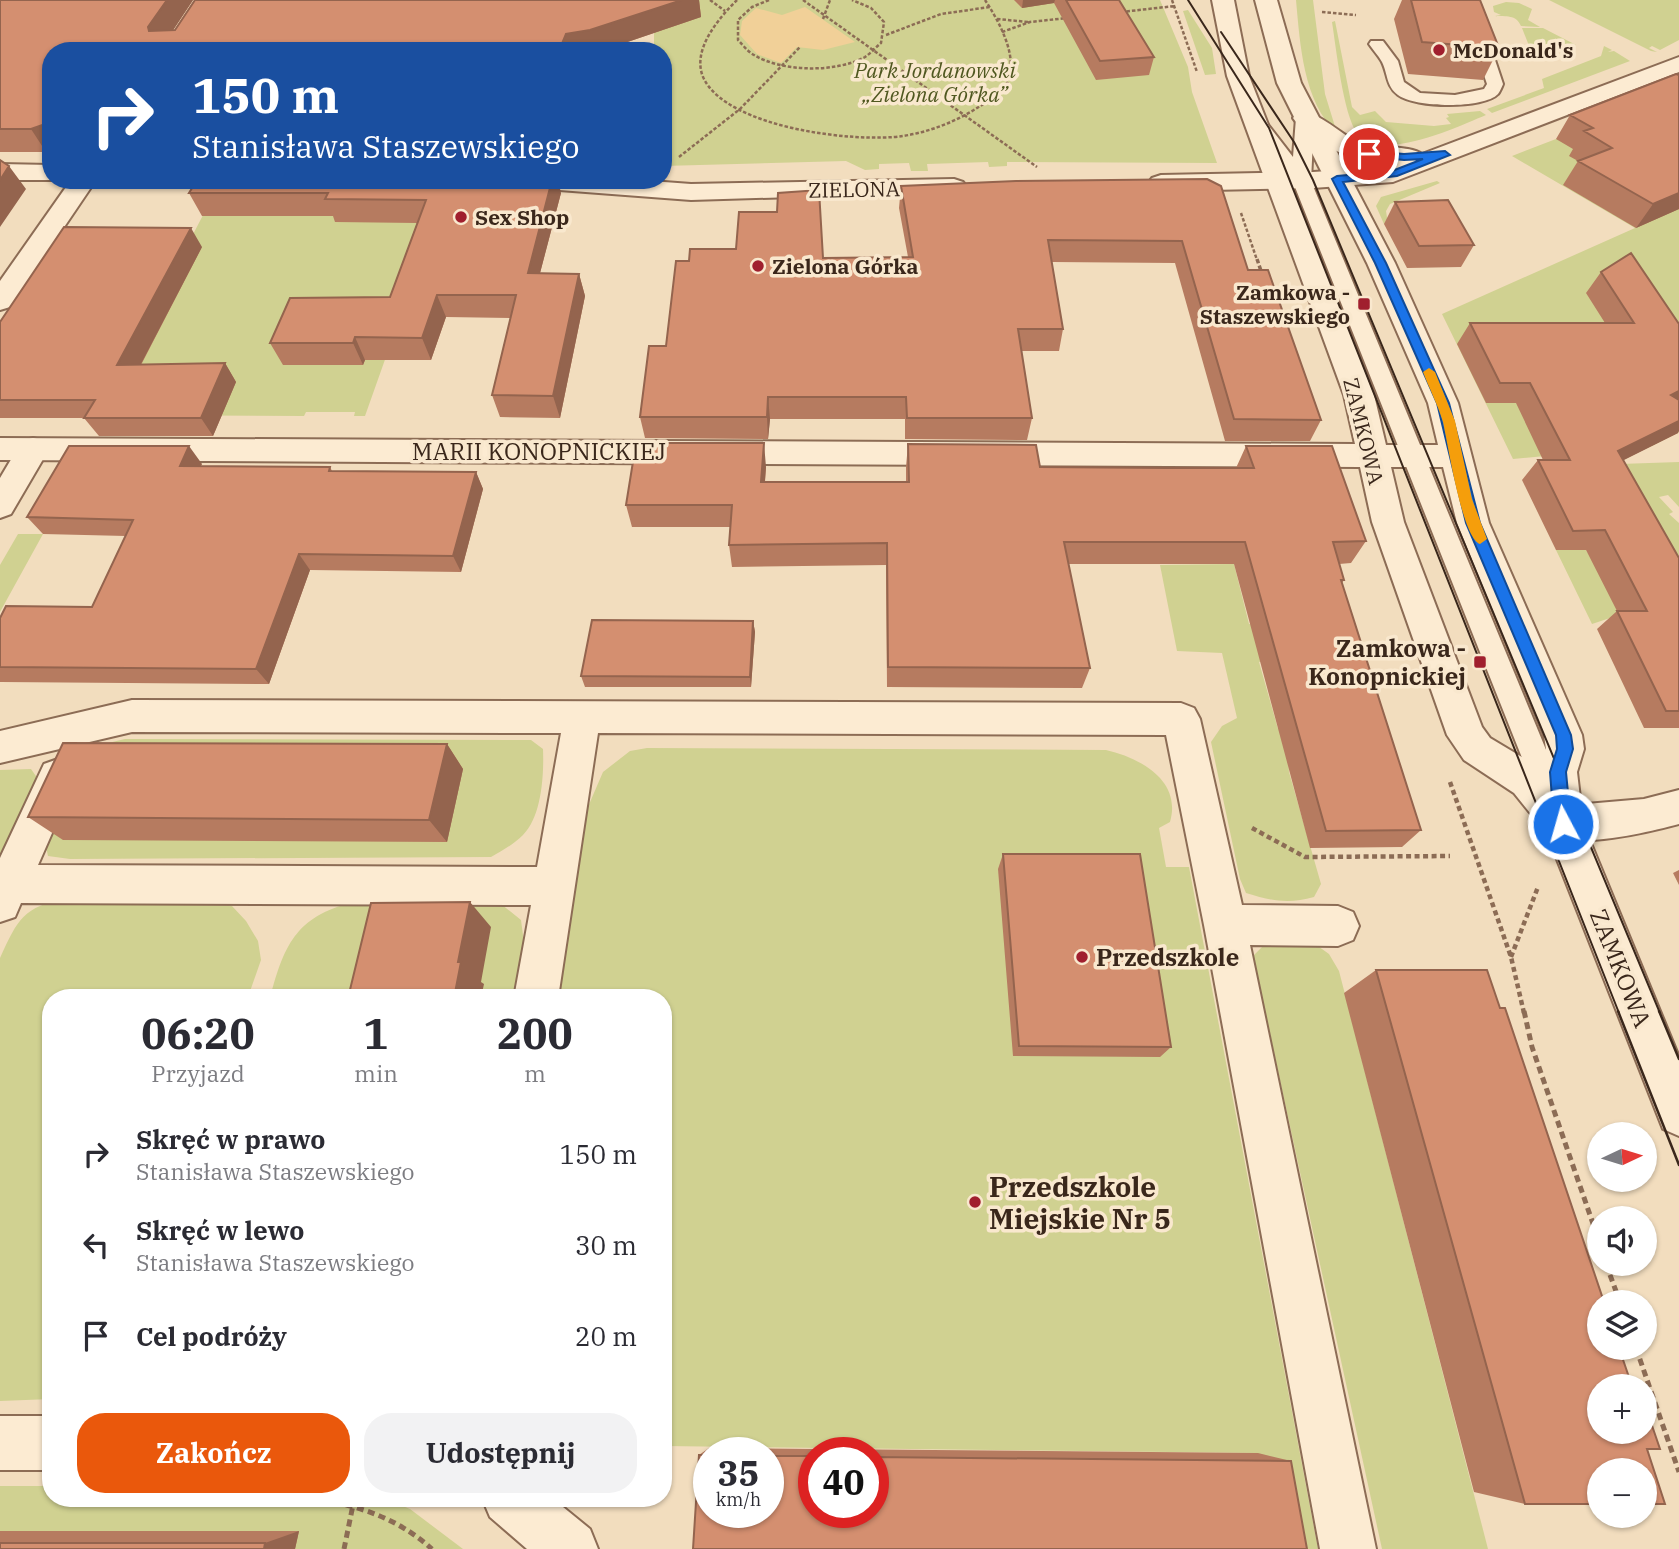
<!DOCTYPE html>
<html lang="pl">
<head>
<meta charset="utf-8">
<style>
  :root { --surface:#fff; --page:#f2f2f3; --text:#2b2b33; --muted:#7c7c81; --accent:#ea580c }
  body { margin:0; font-family:"IBM Plex Serif",serif; background:var(--page); color:var(--text); height:100vh; display:flex; flex-direction:column; font-size:26px; white-space:nowrap }
  * { box-sizing:border-box; margin:0 }
  p { font-size:23px; color:var(--muted) }
  .icon { flex:none; width:38px; height:38px; fill:none; stroke:currentColor; stroke-width:2; stroke-linecap:round; stroke-linejoin:round }
  .map { position:relative; flex:1; overflow:hidden }
  .details { position:absolute; left:42px; top:989px; width:630px; height:518px; display:flex; flex-direction:column; background:var(--surface); border-radius:28px; box-shadow:0 2px 5px #0004 }
  .details>* { flex:none }
  .banner { position:absolute; left:42px; top:42px; width:630px; height:147px; border-radius:28px; box-shadow:0 2px 5px #0004; background:#1a4fa0; color:#fff; overflow:hidden }
  .needle { width:46px; rotate:86deg }
  .fabs { position:absolute; left:1587px; top:1122px; display:grid; gap:14px }
  .fabs a { display:grid; place-items:center; width:70px; height:70px; border-radius:50%; background:var(--surface); box-shadow:0 2px 5px #0004; font-size:35px }
  .speed { position:absolute; left:693px; top:1437px; display:flex; gap:14px; font-size:35px; font-weight:700; text-align:center }
  .speed>* { display:grid; place-content:center; width:91px; height:91px; border-radius:50%; background:var(--surface); box-shadow:0 2px 5px #0004; line-height:1 }
  .speed small { font-size:18px; font-weight:400 }
  .speed .limit { border:10px solid #d22; background:#fff; color:#111 }
  .pin { position:absolute; display:grid; place-items:center; width:60px; height:60px; color:#fff; margin:-30px; border:4px solid #fff; border-radius:50%; box-shadow:0 2px 7px #0007 }
  .me { position:absolute; width:77px; margin:-38px; rotate:354deg; stroke-linejoin:round; filter:drop-shadow(0 0 5px #0008) }
  .turn { display:flex; align-items:center; gap:24px; height:147px; padding:0 35px; font-size:32px }
  .turn .icon { width:91px; height:91px; stroke-width:2.5 }
  .turn b { display:block; font-size:49px; line-height:60px }
  .eta { display:flex; justify-content:space-evenly; align-items:center; height:119px; text-align:center }
  .eta b { font-size:42px; font-weight:800; line-height:49px }
  .button { display:flex; gap:14px; margin-top:auto; padding:14px 35px }
  .button a { flex:1; height:80px; border-radius:28px; background:var(--accent); color:#fff; font-size:28px; font-weight:800; line-height:80px; text-align:center }
  .button a+a { background:var(--page); color:var(--text) }
  ul { padding:0; list-style:none }
  li { display:flex; align-items:center; gap:21px; height:91px; padding:0 35px }
  li div { flex:1 }
  li b { display:block; font-size:26px }
  li em { font-style:normal }
  .map>svg:first-child { display:block }
</style>
</head>
<body>
<div class="map">
<svg width="1679" height="1549" viewBox="0 0 1679 1549">
  <rect width="100%" height="100%" fill="#f2ddbe"/>
  <!-- green -->
  <path fill="#d0d191" d="M633,0H1160L1188,67L1192,92L1217,163L1007,162V166L989,167L988,162L927,164L928,171H911L909,163L879,164V169L865,170L846,161L663,166V51H654V32Z
    M1296,0H1313L1325,94L1337,133C1303,102 1300,43 1296,0Z
    M1549,0H1679V40L1660,50L1652,46L1649,48L1657,52L1651,51Z
    M1506,2L1519,3L1532,9L1528,20L1540,27L1521,26C1516,14 1506,17 1495,16L1501,15L1494,12L1493,6Z
    M1188,10L1212,48L1216,74L1205,75L1183,11Z
    M1335,21L1352,107L1360,115L1375,111L1386,122L1434,126L1451,124L1446,118L1449,117L1447,114L1480,111L1486,115C1459,126 1381,164 1357,133C1343,114 1336,47 1332,22Z
    M1522,28H1543L1576,45L1535,61Z
    M1604,46L1612,50L1608,52L1614,51L1630,61L1492,113L1487,109L1544,88L1542,79L1601,56Z
    M1679,108V432L1652,446L1513,459L1442,314L1635,228L1512,156L1556,139Z
    M1437,181L1440,183L1390,204L1386,211L1388,224H1384L1376,206L1381,197Z
    M214,194L443,196L365,416H354L355,412H306L304,416L99,415Z
    M1679,462V507L1668,495L1659,497L1673,512L1669,514L1679,523V556L1664,561L1590,465Z
    M18,534H43L0,612V565Z
    M1556,550H1586L1625,613L1592,624Z
    M1234,564L1249,624L1258,625L1269,661L1259,662L1278,729H1286L1289,772L1321,884L1314,897C1289,904 1271,901 1246,893L1240,879L1211,742L1222,726L1237,718L1222,653L1177,651L1160,565Z
    M125,739L531,740L543,749C544,774 542,816 523,835C514,844 502,851 491,857L70,859L48,856L46,847L83,764L104,744Z
    M647,748L1106,750C1141,758 1182,781 1170,822L1159,828L1166,867H1189L1318,1549H1274L1258,1453L663,1446V998H555L581,823L603,772L630,751Z
    M31,769L38,779L0,863V770Z
    M67,898L212,900L232,906L246,921L258,941L261,960L248,997L51,998V1399L0,1401V958C18,919 23,907 67,898Z
    M358,901L501,904L521,920L524,943L515,997L270,998C285,941 298,915 358,901Z
    M1308,939L1329,954L1339,971L1488,1549H1382L1253,956L1267,942Z
    M0,1486H51V1498H384L410,1509L463,1549H0Z"/>
  <!-- sand -->
  <path fill="#f1d098" d="M805,7L855,42L823,50L797,47L781,63L757,54L740,35L742,21L756,8L782,15Z"/>
  <g fill="none" stroke-linecap="round" stroke-linejoin="round">
    <defs>
      <path id="service" d="M1459,0H1475L1503,84C1503,85 1499,93 1498,94C1484,109 1415,108 1398,95C1386,86 1388,74 1382,62C1378,55 1373,50 1369,44L1371,41H1383L1398,61L1404,82L1420,93L1455,95L1484,89L1487,84Z
        M1305,113L1314,118L1311,181L1568,803L1564,812L1554,816L1544,812L1540,803L1293,182L1247,121L1250,117H1262L1293,157L1296,118Z"/>
      <path id="minor" d="M1679,57V72L1393,182L1313,188L1161,191L1152,188L1148,183L1152,178L1161,175L1313,172L1389,167L1396,164C1359,161 1315,150 1293,118L1297,113C1316,108 1339,134 1358,142C1376,149 1410,145 1422,154Z
        M0,164L51,165L52,180H0Z
        M954,179L963,182L967,187L963,192L691,200L533,188L524,185L521,180H637L691,184Z
        M71,180H96L10,307L0,310V281Z
        M33,438L44,441L49,449L11,514L0,518V478L22,441Z
        M132,700L1181,703L1194,708L1200,719L1242,905L1338,906L1353,912L1359,926L1353,940L1338,946L1250,945L1376,1549H1320L1204,925L1166,735L598,733L558,998H514L531,905L21,903L15,917L0,922V858L44,764L58,759L72,764L77,776L38,865L537,867L561,733L132,732L0,763V731Z
        M1679,790V824C1646,833 1580,848 1549,836L1543,824L1549,812L1563,806L1644,799Z
        M0,1416H51V1470H0Z
        M482,1498H552L590,1529L598,1549H527L490,1517Z"/>
      <path id="tertiary" d="M1212,0H1234L1249,76L1374,395L1386,445H1438L1428,403L1367,263L1277,83L1255,0H1277L1301,83L1395,263L1458,403L1489,523L1582,735L1584,749L1577,772L1583,824L1679,1057V1136L1663,1129L1547,834L1514,793L1464,760L1447,735L1372,522L1360,467L0,460V438L1355,444L1344,395L1227,76ZM1391,467H1443L1457,523L1544,735L1546,749L1540,768L1490,738L1482,727L1404,522Z"/>
    </defs>
    <!-- service casing -->
    <use href="#service" stroke="#8c6c55" stroke-width="4"/>
    <!-- minor casing -->
    <use href="#minor" stroke="#8c6c55" stroke-width="4"/>
    <!-- tertiary casing -->
    <use href="#tertiary" stroke="#8c6c55" stroke-width="4"/>
    <!-- path-far3 -->
    <path stroke="#8c6c55" stroke-width="2.5" stroke-dasharray="3.5 2" stroke-linecap="butt" d="M710,0L725,11
      M737,0C719,18 690,51 704,79C729,128 854,143 903,136C929,132 955,122 977,108C990,100 1007,91 1010,75C1015,50 998,20 985,0
      M769,0L752,7L738,20V40C743,45 748,52 754,55C782,72 836,73 865,57C871,53 876,47 881,43L884,22L871,8L852,0
      M803,0L1037,167
      M1172,0L1197,72
      M1121,12L1175,6
      M1322,12L1356,15
      M823,19L830,0
      M997,19L1028,22
      M1002,32L1030,22L1067,18
      M886,35L941,14L990,7
      M679,157L740,109L800,47
      M1241,213L1257,260"/>
    <!-- path-far2 -->
    <path stroke="#8c6c55" stroke-width="3.5" stroke-dasharray="4.5 2.5" stroke-linecap="butt" d="M1257,259L1262,274"/>
    <!-- path-far1 -->
    <path stroke="#8c6c55" stroke-width="4.5" stroke-dasharray="5 3.5" stroke-linecap="butt" d="M1450,782L1511,957L1524,1013
      M1252,828L1305,857L1450,856
      M1511,957L1538,887"/>
    <!-- path -->
    <path stroke="#8c6c55" stroke-width="5" stroke-dasharray="7 4.5" stroke-linecap="butt" d="M1524,1011L1532,1047L1600,1244
      M1606,1264L1620,1302
      M1636,1348L1679,1472
      M312,1498C359,1506 396,1517 432,1549
      M344,1549L353,1505"/>
    <!-- service -->
    <use href="#service" fill="#fcebd2" fill-rule="evenodd"/>
    <!-- minor -->
    <use href="#minor" fill="#fcebd2" fill-rule="evenodd"/>
    <!-- tertiary -->
    <use href="#tertiary" fill="#fcebd2" fill-rule="evenodd"/>
    <!-- tram-far1 -->
    <path stroke="#3a271b" stroke-width="2" d="M1188,0L1269,128L1619,1013
      M1221,32L1294,142L1313,180L1660,1013"/>
    <!-- tram -->
    <path stroke="#3a271b" stroke-width="2.5" d="M1618,1011L1679,1165
      M1659,1011L1679,1059"/>
  </g>
  <!-- wall -->
  <path fill="#b67b60" fill-rule="evenodd" d="M0,0H193L173,30H175L195,0H699L701,17L601,51H51L46,152H0Z
    M1014,0H1119L1154,57L1149,75L1096,80L1054,3L1022,8Z
    M1402,0H1480L1499,48L1483,80L1408,74L1394,19Z
    M1676,74L1679,209L1636,228L1563,185L1578,161L1569,156L1573,149L1556,139L1570,115Z
    M1207,179L1248,270L1321,420L1310,441H1225L1175,263L1052,262L1063,329L1059,351H1021L1032,418L1027,440L905,439V419H770L768,439L645,438L640,417L666,346L689,261L736,249L823,258L908,257L899,208L901,186Z
    M189,193H561L540,273L579,274L585,296L560,418L500,417L492,395L511,318L446,317L431,360H365L363,365H283L270,343L390,297L417,223L335,222L333,216H202Z
    M1395,202L1474,245L1461,267L1407,268L1384,224Z
    M202,247L141,365L225,363L236,382L213,436H99L84,418H0V322Z
    M1631,253L1678,433L1623,460L1679,558V728H1644L1597,629L1617,611L1586,550H1556L1522,480L1538,460H1543L1516,403H1486L1457,344L1470,323H1605L1586,293L1601,272Z
    M908,444L1040,467L1168,468H1236L1246,446L1366,541L1351,563L1339,564L1344,580L1342,583L1421,830L1402,847L1310,848L1234,564H1068L1090,668L1082,688L887,687L886,565L732,567L729,545L730,527H632L626,505L766,467L765,482H906V467Z
    M202,464L200,466L330,467L332,471L476,472L483,489L461,572L310,570L269,684L0,682V618L92,607L126,536L43,534L27,517Z
    M753,621L755,632L751,687H585L581,676Z
    M447,744L463,769L447,842L63,840L28,817Z
    M1003,854L1171,1047L1160,1057L1013,1056L998,869Z
    M1679,870V885L1673,873Z
    M1376,970L1600,1386L1647,1449L1525,1504L1474,1492L1344,993Z
    M709,1448L1258,1453L1291,1461L1307,1549H693L699,1455ZM709,1452H768V1512H709ZM814,1452H873V1512H814Z
    M0,1531H299L295,1549H0Z"/>
  <!-- shaded-wall -->
  <path fill="#94644e" d="M167,0H193L160,50L149,31L148,27Z
    M682,0H699L701,17L601,51H559L566,34Z
    M1023,0H1055L1054,3L1022,8Z
    M51,122V150L46,152L31,129Z
    M9,166L26,189L0,227V180Z
    M552,180H558L561,193L534,296L528,273Z
    M1679,193V209L1636,228L1653,204Z
    M191,228L202,247L131,383L117,365Z
    M579,274L585,296L560,418L553,396Z
    M437,295L446,317L431,360L422,338Z
    M355,337L365,360L363,365L353,343Z
    M225,363L236,382L213,436L201,418Z
    M1679,391V403L1671,395Z
    M768,397L770,419L768,439L767,417Z
    M1679,421V431L1678,433L1600,472L1618,451Z
    M764,443L766,467L763,504L761,482Z
    M189,446L202,464L193,483L180,466Z
    M476,472L483,489L461,572L453,556Z
    M299,554L310,570L269,684L256,669Z
    M753,621L755,632L751,687L750,677Z
    M447,744L463,769L447,842L429,820Z
    M470,902L491,927L481,982L484,984L481,998H454L458,962Z
    M299,1531L295,1549H264L265,1543Z"/>
  <!-- building -->
  <path fill="#d48f70" stroke="#94644e" stroke-width="2" d="M0,0H167L148,27L149,31L175,30L195,0H682L590,30L566,34L559,51H51V122L31,129H0Z
    M1066,0H1119L1154,57L1100,61Z
    M1411,0H1480L1499,48L1422,42Z
    M1676,74L1679,75V193L1653,204L1578,161L1612,148L1584,131L1593,128L1570,115Z
    M0,160L9,166L0,180Z
    M1207,179L1221,186L1248,270H1268L1321,420L1234,419L1182,241L1048,240L1063,329H1018L1032,418H907L906,397H768L767,417H640L649,346H666L676,261H689L690,249H736L739,212H777L778,193L819,190L823,258L913,257L901,186L1016,181Z
    M197,180H552L528,273L579,274L553,396L492,395L516,295H437L422,338L355,337L353,343H270L290,298L390,297L426,200L325,199L328,193H189Z
    M1448,200L1474,245L1419,246L1395,202Z
    M64,227L191,228L117,365L225,363L201,418H84L95,400H0V322Z
    M1631,253L1679,324V391L1671,395L1679,400V421L1618,451L1679,558V711H1666L1617,611H1647L1605,530L1573,531L1538,460H1570L1530,383H1500L1470,323H1634L1601,272Z
    M636,443H764L761,482H909L908,444L1036,445L1040,467L1168,468H1254L1246,446H1332L1366,541L1333,542L1344,580H1341L1421,830L1326,831L1245,542H1064L1090,668L888,667L887,543L729,545L732,505H626Z
    M69,446H189L180,466L330,467L329,471L476,472L453,556L299,554L256,669L0,667V618L6,606L92,607L133,520L27,517Z
    M592,620L753,621L750,677L581,676Z
    M63,743L447,744L429,820L28,817Z
    M1003,854H1140L1171,1047L1019,1046Z
    M470,902L458,962H461L454,998H348L371,903Z
    M1376,970H1487L1500,1008H1505L1604,1302H1600V1348H1619L1632,1386H1600V1432H1645V1405L1660,1449H1647L1665,1504H1645V1470H1600V1504H1525Z
    M699,1455H709V1512H768V1456H814V1512H873V1457L1291,1461L1307,1549H693Z
    M0,1543H265L264,1549H0Z"/>
  <!-- route -->
  <path fill="#1a73e8" stroke="#114b97" stroke-width="2" d="M1369,151L1404,154L1445,151L1450,155L1397,176L1343,182L1386,263L1449,403L1480,523L1571,735L1573,749L1566,772L1571,824L1568,829L1563,831L1557,829L1554,824L1550,772L1557,749L1556,735L1466,523L1437,403L1375,263L1332,179L1337,176L1392,171L1423,159L1404,160L1365,156L1364,154Z"/>
  <!-- slow -->
  <path fill="#f59e0b" d="M1429,368L1435,372L1455,421L1472,499L1487,539L1480,544C1462,538 1448,444 1443,422C1438,405 1429,388 1423,372Z"/>
  <!-- markers -->
  <g fill="#a01f2e" stroke="#f9e8ce" stroke-width="2.5">
    <circle cx="1439" cy="50" r="7"/>
    <circle cx="461" cy="217" r="7"/>
    <circle cx="758" cy="266" r="7"/>
    <rect x="1357" y="297" width="14" height="14" rx="3.5"/>
    <rect x="1473" y="655" width="14" height="14" rx="3.5"/>
    <circle cx="1082" cy="957" r="7"/>
    <circle cx="975" cy="1202" r="7"/>
  </g>
  <g text-anchor="middle" dominant-baseline="central" stroke-width="7" stroke-linejoin="round" paint-order="stroke">
    <!-- far-poi labels -->
    <g font-size="21" font-weight="bold" fill="#3a271b" stroke="#f9e8ce" text-anchor="start">
      <text x="1453" y="50">McDonald's</text>
      <text x="475" y="217">Sex Shop</text>
      <text x="772" y="266">Zielona Górka</text>
      <text x="1350" y="292" text-anchor="end">Zamkowa -<tspan x="1350" dy="24">Staszewskiego</tspan></text>
    </g>
    <!-- far-park labels -->
    <g font-size="21" font-style="italic" fill="#505820" stroke="#f9e8ce">
      <text x="935" y="70">Park Jordanowski<tspan x="935" dy="24">„Zielona Górka”</tspan></text>
    </g>
    <!-- far-street labels -->
    <g font-size="21" fill="#3a271b" stroke="#f9e8ce">
      <text transform="translate(854 189) rotate(-1)">ZIELONA</text>
      <text transform="translate(1364 431) rotate(76)">ZAMKOWA</text>
    </g>
    <!-- street labels -->
    <g font-size="24" fill="#3a271b" stroke="#f9e8ce">
      <text x="539" y="451">MARII KONOPNICKIEJ</text>
      <text transform="translate(1621 968) rotate(68)">ZAMKOWA</text>
    </g>
    <!-- poi labels -->
    <g font-size="24" font-weight="bold" fill="#3a271b" stroke="#f9e8ce" text-anchor="end">
      <text x="1466" y="648">Zamkowa -<tspan x="1466" dy="28">Konopnickiej</tspan></text>
      <text x="1096" y="957" text-anchor="start">Przedszkole</text>
    </g>
    <!-- near-poi labels -->
    <g font-size="28" font-weight="bold" fill="#3a271b" stroke="#f9e8ce" text-anchor="start">
      <text x="989" y="1186">Przedszkole<tspan x="989" dy="32">Miejskie Nr 5</tspan></text>
    </g>
  </g>
</svg>
<div class="fabs">
<a><svg class="needle" viewBox="-14 -14 28 28"><path d="M0-13l5 13h-10z" fill="#e53935"/><path d="M0 13l5-13h-10z" fill="#7c7c81"/></svg></a>
<a><svg class="icon" aria-label="sound" viewBox="0 0 24 24"><path d="M4 9h4l5-4v14l-5-4H4zM17 9q2 3 0 6"/></svg></a>
<a><svg class="icon" aria-label="layers" viewBox="0 0 24 24"><path d="M12 4l9 5-9 5-9-5zM3 14l9 5 9-5"/></svg></a>
<a>+</a>
<a>−</a>
</div>
<div class="speed"><div>35<small>km/h</small></div><div class="limit">40</div></div>
<div class="pin" style="left:1369px;top:154px;background:#d93025"><svg class="icon" aria-label="arrive" viewBox="0 0 24 24"><path d="M6 21V4h12l-3 4 3 4H6"/></svg></div>
<svg class="me" style="left:1563px;top:824px" viewBox="-20 -20 40 40"><circle r="17" fill="#1a73e8" stroke="#fff" stroke-width="3"/><path d="M0-11L8 9 0 5-8 9z" fill="#fff"/></svg>
<div class="banner">
<div class="turn"><svg class="icon" aria-label="right" viewBox="0 0 24 24"><path d="M7 20v-9h11M14 6l5 5-5 5"/></svg><div><b>150 m</b>Stanisława Staszewskiego</div></div>
</div>
<section class="details">
<div class="eta">
<div><b>06:20</b><p>Przyjazd</p></div>
<div><b>1</b><p>min</p></div>
<div><b>200</b><p>m</p></div>
</div>
<ul>
<li><svg class="icon" aria-label="right" viewBox="0 0 24 24"><path d="M7 20v-9h11M14 6l5 5-5 5"/></svg><div><b>Skręć w prawo</b><p>Stanisława Staszewskiego</p></div><em>150 m</em></li>
<li><svg class="icon" aria-label="left" viewBox="0 0 24 24"><path d="M17 20v-9H6M10 6l-5 5 5 5"/></svg><div><b>Skręć w lewo</b><p>Stanisława Staszewskiego</p></div><em>30 m</em></li>
<li><svg class="icon" aria-label="arrive" viewBox="0 0 24 24"><path d="M6 21V4h12l-3 4 3 4H6"/></svg><div><b>Cel podróży</b></div><em>20 m</em></li>
</ul>
<div class="button"><a>Zakończ</a><a>Udostępnij</a></div>
</section>
</div>
</body>
</html>
